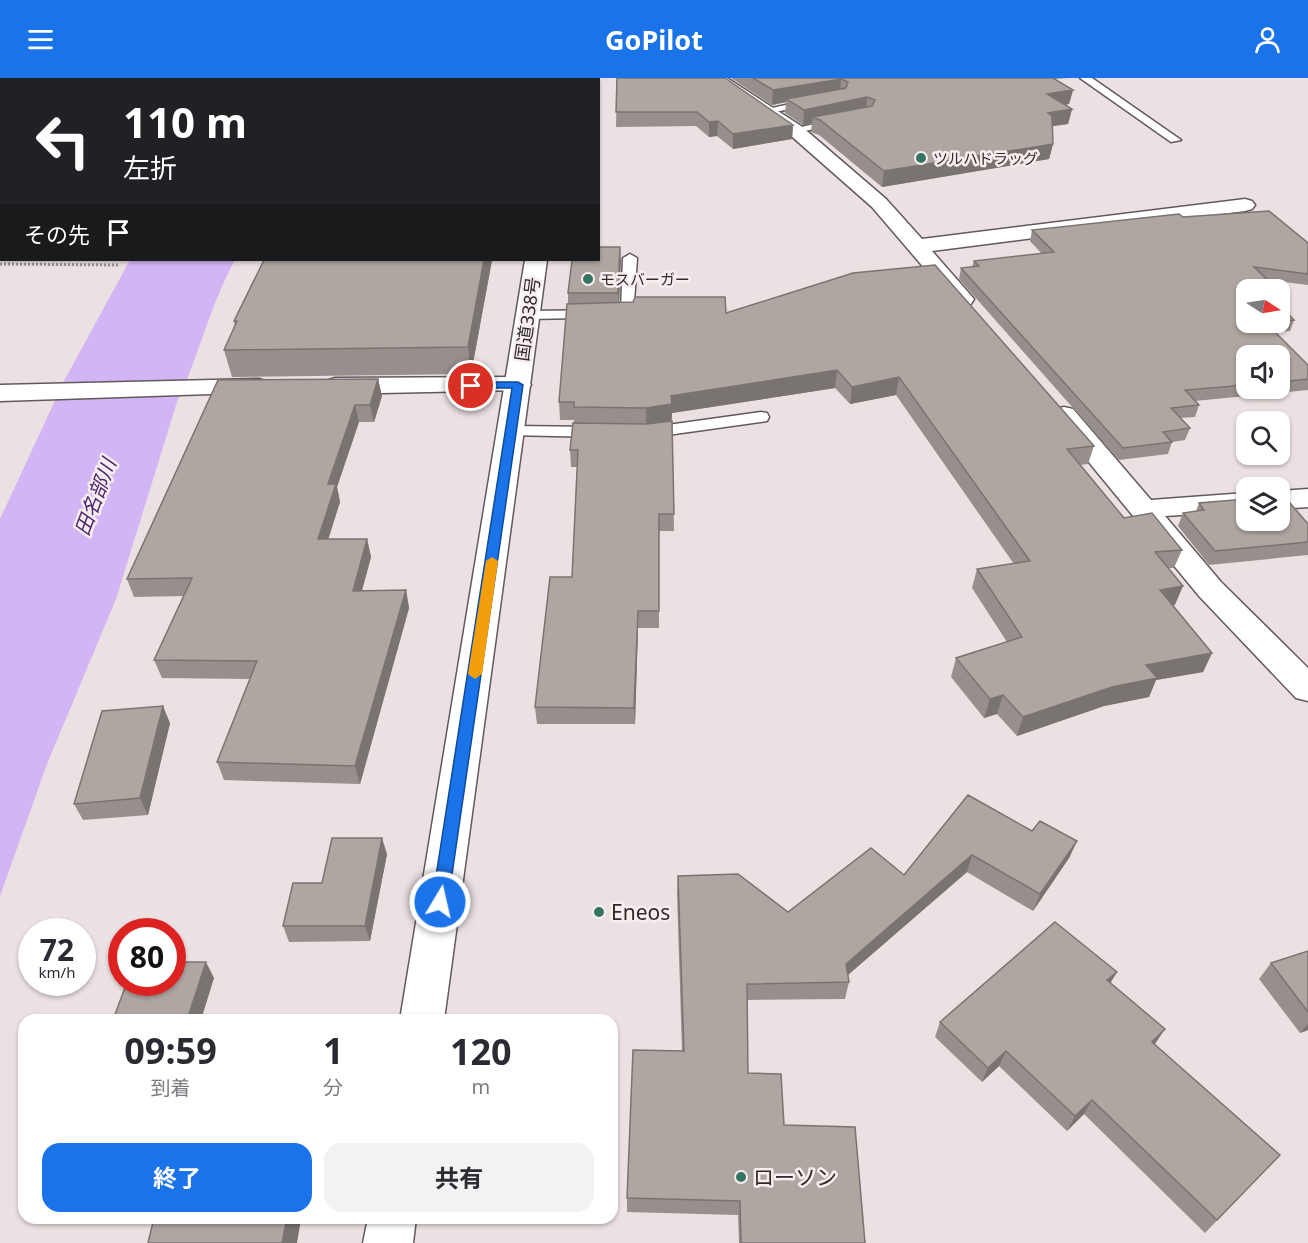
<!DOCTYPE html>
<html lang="ja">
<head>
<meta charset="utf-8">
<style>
  :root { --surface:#fff; --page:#f2f2f3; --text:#2b2b33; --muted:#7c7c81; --accent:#1a73e8 }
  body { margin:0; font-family:"Noto Sans","Noto Sans JP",sans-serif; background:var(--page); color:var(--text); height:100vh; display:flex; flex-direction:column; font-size:22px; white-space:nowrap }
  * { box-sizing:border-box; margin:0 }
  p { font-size:20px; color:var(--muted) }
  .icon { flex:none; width:33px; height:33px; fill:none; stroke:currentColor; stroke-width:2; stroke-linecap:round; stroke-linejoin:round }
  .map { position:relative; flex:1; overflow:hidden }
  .panel { position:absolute; left:18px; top:936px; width:600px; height:210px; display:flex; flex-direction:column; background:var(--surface); border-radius:18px; box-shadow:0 2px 4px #0004 }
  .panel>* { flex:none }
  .hud { position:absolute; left:0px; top:0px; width:600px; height:183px; box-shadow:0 2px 4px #0004; background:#202124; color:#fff; overflow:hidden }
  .needle { width:39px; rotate:102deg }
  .buttons { position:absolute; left:1236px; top:201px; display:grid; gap:12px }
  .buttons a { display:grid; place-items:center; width:54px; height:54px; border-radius:12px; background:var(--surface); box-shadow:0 2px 4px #0004; font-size:30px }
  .speed { position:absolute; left:18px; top:840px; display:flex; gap:12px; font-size:30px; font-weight:700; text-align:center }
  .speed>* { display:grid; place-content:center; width:78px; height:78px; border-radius:50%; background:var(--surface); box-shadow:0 2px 4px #0004; line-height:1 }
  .speed small { font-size:15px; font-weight:400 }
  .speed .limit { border:9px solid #d22; background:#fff; color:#111 }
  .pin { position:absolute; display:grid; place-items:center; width:51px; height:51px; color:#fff; margin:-26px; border:3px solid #fff; border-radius:50%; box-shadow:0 2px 6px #0007 }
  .me { position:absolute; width:66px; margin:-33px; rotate:9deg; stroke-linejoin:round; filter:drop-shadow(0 0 4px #0008) }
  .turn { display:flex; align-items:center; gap:21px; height:126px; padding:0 24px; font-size:27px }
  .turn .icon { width:78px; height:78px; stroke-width:2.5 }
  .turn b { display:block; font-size:42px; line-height:51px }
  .then { display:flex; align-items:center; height:57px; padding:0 24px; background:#0003; gap:12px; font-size:22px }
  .eta { display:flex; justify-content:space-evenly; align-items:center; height:102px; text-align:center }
  .eta b { font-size:36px; font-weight:700; line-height:42px }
  .primary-button { display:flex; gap:12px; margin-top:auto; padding:12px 24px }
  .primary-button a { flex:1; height:69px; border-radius:18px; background:var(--accent); color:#fff; font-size:24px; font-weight:700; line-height:69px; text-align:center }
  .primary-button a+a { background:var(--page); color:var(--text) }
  header { display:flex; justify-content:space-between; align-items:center; height:78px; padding:0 24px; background:var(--accent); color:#fff; font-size:27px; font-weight:700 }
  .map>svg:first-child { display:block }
</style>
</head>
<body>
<header><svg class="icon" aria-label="menu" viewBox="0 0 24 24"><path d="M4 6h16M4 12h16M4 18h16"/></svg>GoPilot<svg class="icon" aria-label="person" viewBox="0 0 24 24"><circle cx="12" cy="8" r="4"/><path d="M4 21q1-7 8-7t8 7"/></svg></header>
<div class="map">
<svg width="1308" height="1165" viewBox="0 0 1308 1165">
  <rect width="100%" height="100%" fill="#ece1e2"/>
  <!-- water -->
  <path fill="#d2b5f4" d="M130,182H235C210,227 199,278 177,324L116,521L47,686L0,818V441L65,301Z"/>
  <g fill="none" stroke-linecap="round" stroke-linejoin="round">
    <defs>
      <path id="service" d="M1080,0H1092L1181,62L1171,64Z
        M812,21L817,24L816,26L765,36L759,33Z
        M839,40L843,41V45L795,55L789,52Z
        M630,176L637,180L633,239L528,241L521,237L528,233L621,232L623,180Z
        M761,334L767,335L769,339L767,343L646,360L638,355L646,350Z
        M512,348L600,349L608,354L600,359L506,357L504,353Z"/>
      <path id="minor" d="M708,0H727L801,48L886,121L922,161L1245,121L1252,123L1255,127L1252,131L1245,133L932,173L974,221L971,226H955L872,129L789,56Z
        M518,299L527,302L531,307L527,312L335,316L326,313L322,308L326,303L335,300Z
        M259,301L268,304L272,309L268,314L0,323V307Z
        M1064,329L1073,331L1151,422L1246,415V433L1165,438L1221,504L1308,590V623L1296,620L1199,518L1055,343L1051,337L1055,331Z
        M1308,411V429L1280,431V413Z"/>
      <path id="trunk" d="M555,0H571V2H555Z
        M525,182H547L444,942H400Z
        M368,1140H416L413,1165H363Z"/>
    </defs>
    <!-- service casing -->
    <use href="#service" stroke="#62595a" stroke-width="3"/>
    <!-- minor casing -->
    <use href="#minor" stroke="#62595a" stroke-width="3"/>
    <!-- trunk casing -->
    <use href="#trunk" stroke="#62595a" stroke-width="3"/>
    <!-- path -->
    <path stroke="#9a9293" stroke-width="3" stroke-dasharray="2 2" stroke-linecap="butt" d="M0,186L118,187"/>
    <!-- service -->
    <use href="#service" fill="#fff" fill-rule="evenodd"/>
    <!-- minor -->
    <use href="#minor" fill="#fff" fill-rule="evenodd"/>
    <!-- trunk -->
    <use href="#trunk" fill="#fff" fill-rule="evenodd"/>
  </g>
  <!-- wall -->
  <path fill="#968f8b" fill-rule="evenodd" d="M617,0L793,47L792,61L733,71L717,58L709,59L696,48L616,49Z
    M731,0H1069L1055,1L1073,12L1069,26L1065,27L1072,31L1068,46L1053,48V66L1049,81L882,109L819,57L811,54L812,45L803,47L785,35L786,24L772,27Z
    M1183,139L1308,165V207L1268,202L1274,208L1273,212H1246V244H1280V227L1294,242L1290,253L1275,254L1308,287V312L1195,323L1199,327L1195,339L1180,340L1190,350L1185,362L1172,364L1168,376L1119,382L959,201L961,190L972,189L974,183L1042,176L1030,163L1032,152ZM1246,278H1280V310H1246Z
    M620,169L619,225L726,235L1094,368L1088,386L1080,387L1124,440L1182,472L1174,490H1169L1175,527H1173L1212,575L1203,594L1156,602L1149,619L1104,628L1017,658L997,636L984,640L951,599L956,580L1007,564L972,510L977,491L1014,486L896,317L850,326L835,310L672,335L674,453H659V550H638L635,646H537L535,629L572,499L577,389H571L570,372L574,342H560L559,324L568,226V215Z
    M264,182H492L471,296L232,299L224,272L235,248L234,243Z
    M378,301L382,318L374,344H359L337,409L340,424L328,461H367L371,479L362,513L406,512L409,530L360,706L224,702L217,684L250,601L162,600L154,582L184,518L134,519L127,501Z
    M1199,425L1308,446V477L1209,487L1178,448L1183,435L1196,433Z
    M170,645L148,737L83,742L74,726Z
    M1032,753L1077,763L1069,780L1033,833L967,794L848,897L849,904L845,921L747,922L748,995L865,1165H739L738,1137L627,1134V1120L682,973L677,815L678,798L788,834L904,797Z
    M387,776L370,863L289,864L283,848L322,805Z
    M1308,873V952L1300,955L1259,901L1271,885Z
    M1117,894L1110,905L1155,967L1280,1077L1205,1155L1084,1036L1067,1053L999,988L982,1004L935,959L940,944Z"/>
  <!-- shaded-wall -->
  <path fill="#7a7471" d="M246,0H308L298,2H236Z
    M841,1L840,15L786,21V24L772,27L773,12Z
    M1073,12L1069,26L1044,30L1047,16Z
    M867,19L866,33L820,43L813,39L812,45L803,47L804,32Z
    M1072,31L1068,46L1045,49L1048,35Z
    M718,43L717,58L709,59V44Z
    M793,47L792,61L733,71V56Z
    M2,49V60H0V50Z
    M1053,66L1049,81L882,109L884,93Z
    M620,169L621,184L619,230L618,215Z
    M484,182H492L471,296L468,269Z
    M837,292L835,310L672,335L671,344L646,348V330L671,318Z
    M899,299L896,317L850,326L852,309Z
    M378,301L382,318L374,344L370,327Z
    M355,327L359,344L337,409L340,424L323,478L318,461L328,406Z
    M367,461L371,479L357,530L353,513Z
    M1183,508L1175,527L1153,531L1160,512Z
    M406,512L409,530L360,706L355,688Z
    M638,533V550L635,646L634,630Z
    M1212,575L1203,594L1156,602L1149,619L1104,628L1017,658L1023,639L1146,587Z
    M1003,617L997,636L984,640L990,621Z
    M163,628L170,645L148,737L140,720Z
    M382,760L387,776L370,863L365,848Z
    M1077,763L1069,780L1033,833L1040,816Z
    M972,777L967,794L842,902L846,886Z
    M206,884L214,900L201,942H187Z
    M1117,894L1108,909L1107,902Z
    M1308,946V952L1300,955Z
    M1165,951L1155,966L1142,979L1152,964Z
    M1006,973L999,988L982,1004L988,990Z
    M1092,1022L1084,1036L1067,1053L1075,1038Z
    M287,1140H300L301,1141L297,1165H282Z"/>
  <!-- building -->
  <path fill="#afa6a2" stroke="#7a7471" stroke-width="1.5" d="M0,0H246L236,2H2V49L0,50L1,12H0Z
    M411,0H520L519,2H411Z
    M617,0H725L793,47L733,56L718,43L709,44L697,34H616Z
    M753,0H1053L1073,12L1047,16L1072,31L1048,35L1052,38L1053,66L884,93L820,42L813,39L872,28L875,22L867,19L804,32L786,21L846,10L848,4L841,1L773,12Z
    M1269,133L1308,165V196L1254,189L1274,208L1261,209L1264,212H1246V244H1265L1308,287V301L1280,304V278H1246V307L1185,312L1199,327L1171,330L1190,350L1163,354L1172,364L1123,370L961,190L979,188L974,183L1054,174L1032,152L1179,136L1183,139Z
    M598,169H620L618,215H568L572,182H598Z
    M264,182H484L468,269L224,272L237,243H234Z
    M935,187L1094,368L1067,371L1124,440L1152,435L1182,472L1155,474L1183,508L1160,512L1212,575L1146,587L1157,600L1112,609L1023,639L1003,617L990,621L956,580L1022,559L977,491L1030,483L899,299L852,309L837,292L671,318L672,326L646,330L574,329V324H559L567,226L633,224L635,219H725L726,235L853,195Z
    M1280,227L1294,242L1280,243Z
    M378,301L370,327H355L328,406H336L318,461H367L353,513L406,512L355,688L217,684L257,583L154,582L192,500L127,501L218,302Z
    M672,343L674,436H659V533H638L634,630L535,629L550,499H572L578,372H570L573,345L646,346Z
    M1280,418H1284L1308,446V464L1215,473L1183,435L1204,432L1199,425L1246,421V442H1280Z
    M163,628L140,720L74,726L102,633Z
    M968,717L1032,753L1040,743L1077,763L1040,816L972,777L846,886L849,904L747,906L748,995L781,996L784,1047L855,1049L865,1165H741L740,1123L627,1120L633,972L684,973L678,798L738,796L788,834L871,770L904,797Z
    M332,760H382L365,848H283L293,805H322Z
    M1055,844L1117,894L1107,902L1165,951L1152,964L1280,1077L1217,1142L1092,1022L1075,1038L1006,973L988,990L940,944Z
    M1308,873V934L1271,885Z
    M172,884H206L187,942H113L127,904H172Z
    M154,1140H287L282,1165H148Z"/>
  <!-- route -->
  <path fill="#1a73e8" stroke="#114b97" stroke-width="1.5" d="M471,304H518L523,307L448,824L446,829H434L432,824L512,310H468V305Z"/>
  <!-- slow -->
  <path fill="#f59e0b" d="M492,479L498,483L482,596L475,601L468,596L486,483Z"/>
  <!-- markers -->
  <g fill="#357463" stroke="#f9eeef" stroke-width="2">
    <circle cx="921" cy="80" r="6"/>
    <circle cx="588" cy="201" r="6"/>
    <circle cx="599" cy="834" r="6"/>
    <circle cx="741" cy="1099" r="6"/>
  </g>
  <g text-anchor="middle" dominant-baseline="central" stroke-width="5" stroke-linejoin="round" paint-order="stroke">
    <!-- far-poi labels -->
    <g font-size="15" fill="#2f2b2b" stroke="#f9eeef" text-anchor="start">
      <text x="933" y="80">ツルハドラッグ</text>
      <text x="600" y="201">モスバーガー</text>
    </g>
    <!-- street labels -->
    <g font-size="18" fill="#2f2b2b" stroke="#f9eeef">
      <text transform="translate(527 241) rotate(-82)">国道338号</text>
    </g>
    <!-- water labels -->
    <g font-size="20" font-style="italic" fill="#4b246d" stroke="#f9eeef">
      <text transform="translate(95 419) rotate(-69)">田名部川</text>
    </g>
    <!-- near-poi labels -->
    <g font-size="21" fill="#2f2b2b" stroke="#f9eeef" text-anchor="start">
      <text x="611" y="834">Eneos</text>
      <text x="753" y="1099">ローソン</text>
    </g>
  </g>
</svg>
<div class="buttons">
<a><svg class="needle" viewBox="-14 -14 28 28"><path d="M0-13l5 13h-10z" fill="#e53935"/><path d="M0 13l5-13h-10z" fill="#7c7c81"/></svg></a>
<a><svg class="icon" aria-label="sound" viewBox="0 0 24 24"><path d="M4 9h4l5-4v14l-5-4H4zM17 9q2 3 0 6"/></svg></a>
<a><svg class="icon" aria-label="search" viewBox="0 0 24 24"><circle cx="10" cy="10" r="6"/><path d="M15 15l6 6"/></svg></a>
<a><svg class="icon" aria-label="layers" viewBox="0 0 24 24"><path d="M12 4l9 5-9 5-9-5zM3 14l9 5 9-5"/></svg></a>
</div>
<div class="speed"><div>72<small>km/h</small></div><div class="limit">80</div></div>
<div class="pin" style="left:471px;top:308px;background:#d93025"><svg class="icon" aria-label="arrive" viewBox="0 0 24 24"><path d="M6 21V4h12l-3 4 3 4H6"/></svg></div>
<svg class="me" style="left:440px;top:824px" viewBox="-20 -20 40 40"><circle r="17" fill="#1a73e8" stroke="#fff" stroke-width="3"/><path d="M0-11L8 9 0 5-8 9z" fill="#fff"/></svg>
<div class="hud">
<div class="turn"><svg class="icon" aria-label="left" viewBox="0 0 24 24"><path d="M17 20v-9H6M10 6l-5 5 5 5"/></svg><div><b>110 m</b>左折</div></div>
<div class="then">その先<svg class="icon" aria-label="arrive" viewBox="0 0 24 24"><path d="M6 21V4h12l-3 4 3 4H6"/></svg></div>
</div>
<section class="panel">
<div class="eta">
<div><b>09:59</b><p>到着</p></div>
<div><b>1</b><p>分</p></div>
<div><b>120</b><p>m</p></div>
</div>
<div class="primary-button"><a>終了</a><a>共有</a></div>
</section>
</div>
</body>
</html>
